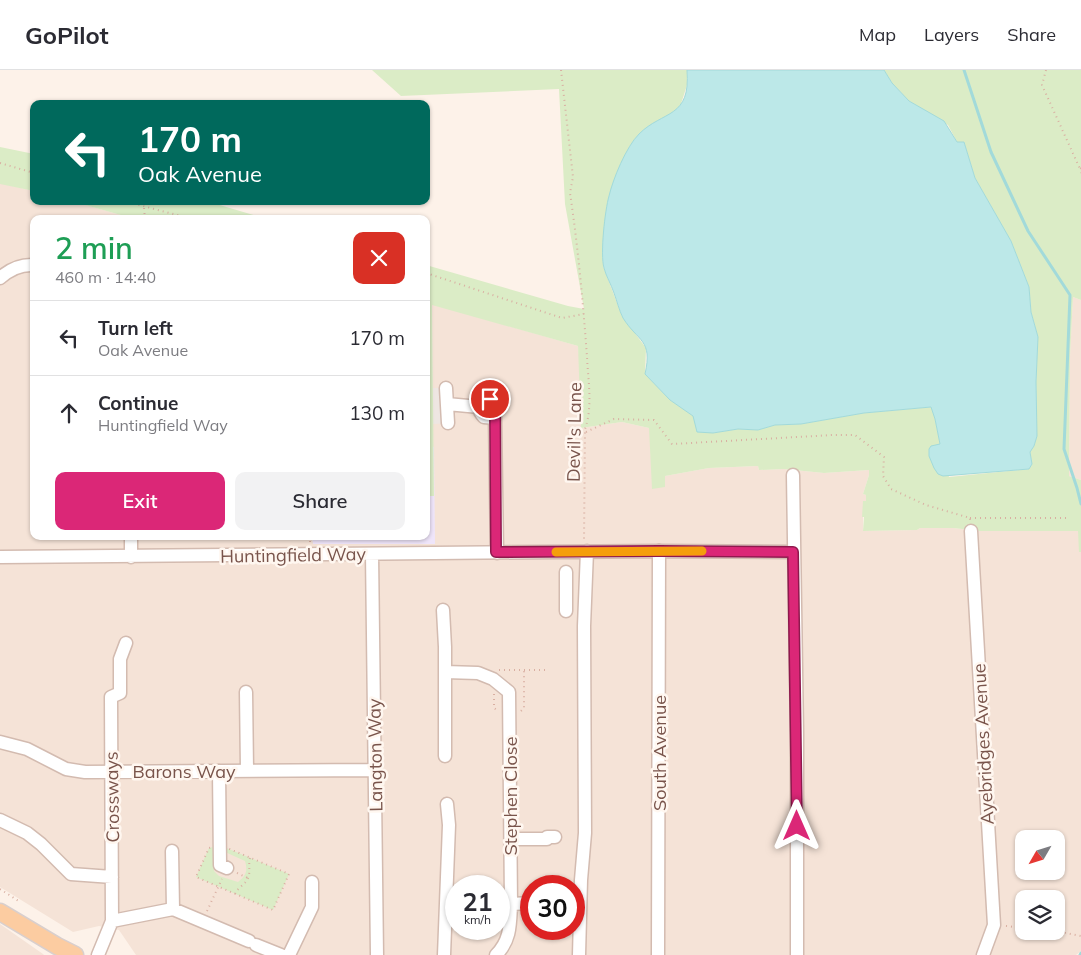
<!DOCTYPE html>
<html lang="en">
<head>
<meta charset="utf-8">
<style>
  :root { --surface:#fff; --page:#f2f2f3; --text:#2b2b33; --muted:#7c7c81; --line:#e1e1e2; --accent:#db2777 }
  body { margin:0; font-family:Mulish,sans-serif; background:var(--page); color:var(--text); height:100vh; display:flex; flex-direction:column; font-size:19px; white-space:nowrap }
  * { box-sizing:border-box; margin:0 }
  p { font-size:16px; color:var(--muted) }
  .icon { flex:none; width:28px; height:28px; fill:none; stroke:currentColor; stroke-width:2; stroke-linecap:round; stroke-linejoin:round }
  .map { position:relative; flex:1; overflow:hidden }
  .sheet { position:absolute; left:30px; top:145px; width:400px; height:325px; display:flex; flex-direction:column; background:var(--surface); border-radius:10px; box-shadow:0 1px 4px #0004 }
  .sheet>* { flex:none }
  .banner { position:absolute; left:30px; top:30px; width:400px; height:105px; border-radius:10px; box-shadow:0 1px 4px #0004; background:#00695c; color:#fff; overflow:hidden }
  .needle { width:32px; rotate:231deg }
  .tools { position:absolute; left:1015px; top:760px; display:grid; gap:10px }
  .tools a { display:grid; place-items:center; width:50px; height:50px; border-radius:10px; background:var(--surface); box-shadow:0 1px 4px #0004; font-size:25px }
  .speed { position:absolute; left:445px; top:805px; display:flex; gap:10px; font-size:25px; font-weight:700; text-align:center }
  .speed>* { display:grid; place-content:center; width:65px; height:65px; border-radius:50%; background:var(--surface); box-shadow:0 1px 4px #0004; line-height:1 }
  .speed small { font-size:12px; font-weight:400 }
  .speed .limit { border:8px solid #d22; background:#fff; color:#111 }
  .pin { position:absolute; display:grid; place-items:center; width:42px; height:42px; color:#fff; margin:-21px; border:2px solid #fff; border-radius:50%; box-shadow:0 1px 5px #0007 }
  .me { position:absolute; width:55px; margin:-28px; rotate:0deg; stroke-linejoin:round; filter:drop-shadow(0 0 4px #0008) }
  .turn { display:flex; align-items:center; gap:18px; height:105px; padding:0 25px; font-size:22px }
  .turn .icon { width:65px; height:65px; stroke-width:2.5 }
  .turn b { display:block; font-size:35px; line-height:42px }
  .round { display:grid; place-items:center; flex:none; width:52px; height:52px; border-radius:10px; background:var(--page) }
  .headline { display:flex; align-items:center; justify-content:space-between; height:85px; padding:0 25px }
  h1 { font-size:30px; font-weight:600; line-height:38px; color:#1e9e55 }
  .action { display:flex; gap:10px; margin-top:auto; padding:10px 25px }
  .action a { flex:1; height:58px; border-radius:10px; background:var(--accent); color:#fff; font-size:20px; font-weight:600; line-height:58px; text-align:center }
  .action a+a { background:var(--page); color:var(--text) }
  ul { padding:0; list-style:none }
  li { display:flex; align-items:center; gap:15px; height:75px; padding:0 25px; border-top:1px solid var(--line) }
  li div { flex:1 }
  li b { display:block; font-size:19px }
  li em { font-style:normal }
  header { display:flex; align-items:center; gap:30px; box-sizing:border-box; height:70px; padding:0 25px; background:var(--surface); border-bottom:1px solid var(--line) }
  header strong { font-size:24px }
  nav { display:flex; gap:28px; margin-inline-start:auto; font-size:18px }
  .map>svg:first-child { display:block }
</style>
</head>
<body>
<header>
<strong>GoPilot</strong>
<nav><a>Map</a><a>Layers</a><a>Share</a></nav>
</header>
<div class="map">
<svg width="1081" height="885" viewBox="0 0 1081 885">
  <rect width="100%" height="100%" fill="#fdf2e9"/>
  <!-- residential -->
  <path fill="#f5e3d7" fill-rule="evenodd" d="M0,113L34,121V131H72L135,149H34V466H312V471L434,474L432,234L578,276L582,311L581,358L622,352L649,358L665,406L709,398L758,396L759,400L784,399L824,403L869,400V405L863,424L866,425V431H863V461L917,460L920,458H953L980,461H1079V482H1081V881L1076,885H136L119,860L99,856L73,862L0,817ZM1024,769H1056V801H1024ZM456,816H499V859H456ZM531,816H574V859H531ZM1024,829H1056V861H1024Z
    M1073,227L1081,230V410L1069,406L1070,287Z
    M0,854L43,884L44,885H0Z"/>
  <!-- industrial -->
  <path fill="#eee6e2" d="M433,318H453L454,353L433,354Z"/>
  <!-- education -->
  <path fill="#efe5fa" d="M426,374L434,377L435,474H313L312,466H426Z"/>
  <!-- green -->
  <path fill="#dbecc6" d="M372,0H687V15L680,37L672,44L638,65L630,76L609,126L603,196L622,246L646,278L645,304L670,330L694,346L713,363L738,359L758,360L775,355L801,354L864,343L932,337L935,349L940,374L949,407L1029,399L1032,394L1030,382L1034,376L1037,366L1036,312L1038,267L1031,242L1029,217L1011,171L975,108L964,72H957L948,55L909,31L892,13L884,0H1081V230L1073,227L1070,287L1069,406L1081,410V482H1079L1078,461H980L953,458H920L917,460L863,461L864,447H862L863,431H866V425L863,424L869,405V400L824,403L784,399L759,400L758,396L709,398L665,406V417L652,419L649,358L622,352L581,358L578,276L432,235L434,426H426V195L568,236L584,239L565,134L559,19L401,26Z
    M0,77L34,84V121L0,114Z
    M71,131H206L267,149H135Z
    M213,777L214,801L219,806L238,812C246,806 248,801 245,791L225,782L224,777L289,804L273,840L196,807L209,778Z"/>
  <!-- water -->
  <path fill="#bce8e8" stroke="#a2dada" d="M687,0H884L892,13L909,31L944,51L957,72H964L975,108L1011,171L1029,217L1031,242L1038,267L1036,312L1037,366L1034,376L1030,382L1032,394L1029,399L943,406L938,404L934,398L929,386V379L931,376L940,374L935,349L931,337L864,343L801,354L775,355L758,360L738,359L713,363L697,362L693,346L670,330L645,304C653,269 638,272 623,248C619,240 617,231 614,223C611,214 606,206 604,198C600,184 605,140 609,126C613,109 626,77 639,64C663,40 691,49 687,0Z"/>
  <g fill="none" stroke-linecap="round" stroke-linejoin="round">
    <!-- stream -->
    <path stroke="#a2dada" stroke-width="3" d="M964,0L991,82L1028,161L1070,225L1064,379L1077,418L1081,434
      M1080,885L1081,883"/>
    <defs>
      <path id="minor" d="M0,208C10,199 20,194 34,195
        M446,318L448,353
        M447,334L479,337
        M495,348L484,347C476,339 478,330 490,329L495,333V348L497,483
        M793,405L797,664V885
        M971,461L994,855L983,885
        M131,466V487
        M372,484L377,885
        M0,487L659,481L793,482
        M566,502V541
        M443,540L445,577V686
        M445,602L478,603L493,609L509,622L511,834C510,854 511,870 496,885
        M246,622L247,700
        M0,672L27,679L66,699L85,702L375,700
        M219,701L220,795L227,798
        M0,750L27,763L41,774L71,804L112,807
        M511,769H547V767H555
        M172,781L173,839
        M511,834L531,833
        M112,851L173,839L249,871
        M256,875L281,885
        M98,885L112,851L111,627L120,623V589L126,573
        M289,885L312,837V812
        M444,885L449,755L447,734
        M579,885L581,810L585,763L584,556L587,481
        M658,885L659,481"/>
      <path id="major" d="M0,842L57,876L75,885"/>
    </defs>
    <!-- minor casing -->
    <use href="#minor" stroke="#d3bbb0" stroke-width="15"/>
    <!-- major casing -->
    <use href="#major" stroke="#d9cfcd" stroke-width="19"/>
    <!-- path -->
    <path stroke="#d9afa2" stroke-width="2" stroke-dasharray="1 4" stroke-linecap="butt" d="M561,0L573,107L570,123C578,177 583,232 587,287C588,310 593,337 585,359L584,471
      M1046,0L1042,15L1080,99
      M0,93L34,103
      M1081,98L1080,99L1081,103
      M124,131L192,149
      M144,138L145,149
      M426,203L562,248L584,244
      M586,362L614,349L654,350L672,374L833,365H855L884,387L883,406L891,419L926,435L970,448V451
      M970,448H1066
      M310,466V473
      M499,600H549
      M494,624V638L497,640
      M521,641L524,638V600
      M220,775L289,804L273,840L196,807L209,778Z
      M237,803L248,808
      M0,819L20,832
      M235,824C238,817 245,815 248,808C251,801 248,794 250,788
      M207,841L222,809
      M1006,856L1024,858
      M1055,861L1081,866"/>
    <!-- minor -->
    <use href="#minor" stroke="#fff" stroke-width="12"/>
    <!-- major -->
    <use href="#major" stroke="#fccca1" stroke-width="16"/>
  </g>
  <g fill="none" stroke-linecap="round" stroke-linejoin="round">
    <defs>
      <path id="route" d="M490,329L495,333L496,482L659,481L793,482L797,756"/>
    </defs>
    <!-- route casing -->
    <use href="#route" stroke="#8e194d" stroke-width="12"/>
    <!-- route -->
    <use href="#route" stroke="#db2777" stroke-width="9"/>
    <!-- slow -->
    <path stroke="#f59e0b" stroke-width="9" d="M556,482L702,481"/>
  </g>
  <g text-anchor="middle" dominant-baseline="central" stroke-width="5" stroke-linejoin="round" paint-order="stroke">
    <!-- street labels -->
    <g font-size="18" fill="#79544b" stroke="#fff7f0">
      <text transform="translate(574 362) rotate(-89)">Devil's Lane</text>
      <text transform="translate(293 485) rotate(-1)">Huntingfield Way</text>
      <text transform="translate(983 674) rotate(-93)">Ayebridges Avenue</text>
      <text transform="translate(659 683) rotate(-90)">South Avenue</text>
      <text transform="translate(375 685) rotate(-91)">Langton Way</text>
      <text x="184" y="701">Barons Way</text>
      <text transform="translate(510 726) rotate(-90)">Stephen Close</text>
      <text transform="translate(112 727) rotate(-91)">Crossways</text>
    </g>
  </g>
</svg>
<div class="tools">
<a><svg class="needle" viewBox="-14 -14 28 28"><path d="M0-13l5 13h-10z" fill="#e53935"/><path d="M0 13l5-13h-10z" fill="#7c7c81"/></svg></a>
<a><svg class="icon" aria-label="layers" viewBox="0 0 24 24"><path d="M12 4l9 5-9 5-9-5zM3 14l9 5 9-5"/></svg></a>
</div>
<div class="speed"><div>21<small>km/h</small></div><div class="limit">30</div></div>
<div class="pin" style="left:490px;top:329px;background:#d93025"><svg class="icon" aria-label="arrive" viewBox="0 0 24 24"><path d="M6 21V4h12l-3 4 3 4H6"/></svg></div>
<svg class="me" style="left:797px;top:756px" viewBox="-20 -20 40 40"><path d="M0-17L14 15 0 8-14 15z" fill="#db2777" stroke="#fff" stroke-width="4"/></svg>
<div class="banner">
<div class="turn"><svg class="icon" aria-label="left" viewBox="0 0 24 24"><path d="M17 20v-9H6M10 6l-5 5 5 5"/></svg><div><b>170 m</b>Oak Avenue</div></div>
</div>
<section class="sheet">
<div class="headline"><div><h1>2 min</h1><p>460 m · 14:40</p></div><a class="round" style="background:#d93025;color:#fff"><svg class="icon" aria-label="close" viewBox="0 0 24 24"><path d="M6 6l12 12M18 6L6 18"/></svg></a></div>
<ul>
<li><svg class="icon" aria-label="left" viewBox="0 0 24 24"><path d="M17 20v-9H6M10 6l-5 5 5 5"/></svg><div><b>Turn left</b><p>Oak Avenue</p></div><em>170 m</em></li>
<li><svg class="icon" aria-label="ahead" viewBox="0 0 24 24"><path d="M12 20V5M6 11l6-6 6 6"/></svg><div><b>Continue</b><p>Huntingfield Way</p></div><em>130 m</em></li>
</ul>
<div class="action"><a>Exit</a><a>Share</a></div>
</section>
</div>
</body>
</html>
